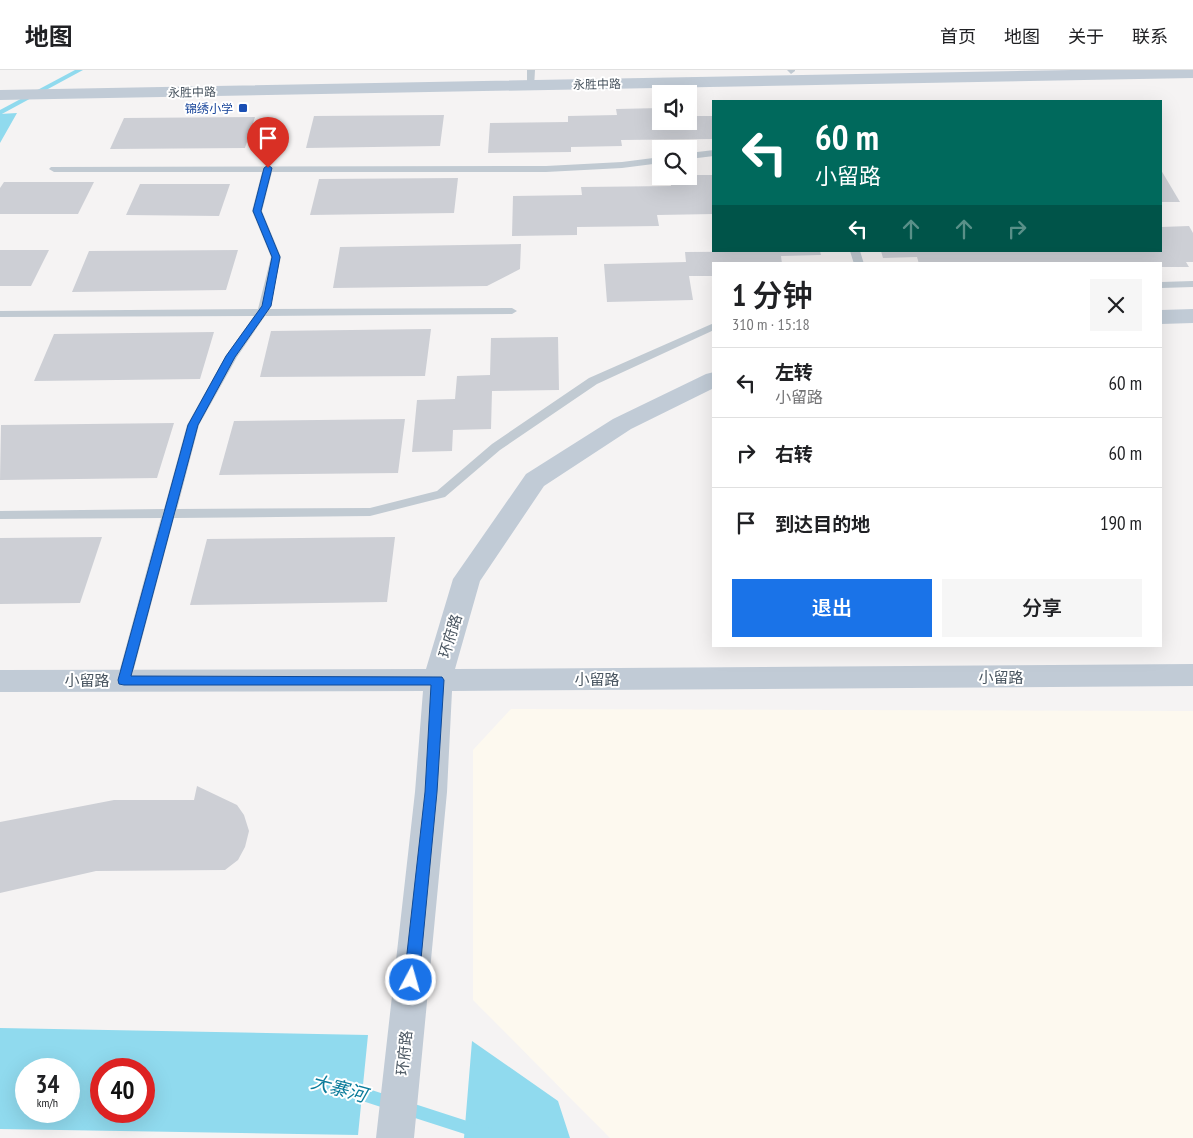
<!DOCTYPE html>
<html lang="zh">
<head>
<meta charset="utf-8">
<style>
  :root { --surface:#fff; --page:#f6f6f6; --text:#202124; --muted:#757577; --line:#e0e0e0; --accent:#1a73e8 }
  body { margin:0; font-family:"PT Sans Narrow","Noto Sans SC",sans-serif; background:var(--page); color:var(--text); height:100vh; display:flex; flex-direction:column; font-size:19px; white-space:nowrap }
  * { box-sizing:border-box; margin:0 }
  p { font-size:16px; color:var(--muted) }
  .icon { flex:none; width:28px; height:28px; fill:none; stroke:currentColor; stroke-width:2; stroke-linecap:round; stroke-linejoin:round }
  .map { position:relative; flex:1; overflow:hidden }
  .sheet { position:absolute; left:712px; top:192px; width:450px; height:385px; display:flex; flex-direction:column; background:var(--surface); border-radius:0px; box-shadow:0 5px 20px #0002 }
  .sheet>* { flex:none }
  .hud { position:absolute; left:712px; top:30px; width:450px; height:152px; border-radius:0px; box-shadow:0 5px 20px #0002; background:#00695c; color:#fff; overflow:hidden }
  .buttons { position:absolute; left:652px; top:15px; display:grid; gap:10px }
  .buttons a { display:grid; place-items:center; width:45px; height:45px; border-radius:0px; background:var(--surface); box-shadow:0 5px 20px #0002; font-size:25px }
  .speed { position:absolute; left:15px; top:988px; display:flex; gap:10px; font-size:25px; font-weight:700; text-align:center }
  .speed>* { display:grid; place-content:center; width:65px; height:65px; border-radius:50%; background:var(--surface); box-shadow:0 5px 20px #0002; line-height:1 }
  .speed small { font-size:12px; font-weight:400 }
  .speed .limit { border:8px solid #d22; background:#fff; color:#111 }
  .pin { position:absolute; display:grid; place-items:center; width:42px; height:42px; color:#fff; margin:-51px -21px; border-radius:50% 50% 50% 0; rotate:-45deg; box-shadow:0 0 5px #0007 }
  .pin .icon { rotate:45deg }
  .me { position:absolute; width:55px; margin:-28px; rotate:6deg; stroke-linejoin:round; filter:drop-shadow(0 0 4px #0008) }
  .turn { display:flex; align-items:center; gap:18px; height:105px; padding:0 20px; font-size:22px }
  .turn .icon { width:65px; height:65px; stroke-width:2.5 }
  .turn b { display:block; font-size:35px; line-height:42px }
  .lanes { display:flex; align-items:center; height:48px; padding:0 20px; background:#0003; justify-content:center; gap:25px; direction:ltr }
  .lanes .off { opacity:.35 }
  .round { display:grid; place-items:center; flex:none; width:52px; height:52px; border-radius:0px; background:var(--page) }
  .headline { display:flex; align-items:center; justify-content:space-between; height:85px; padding:0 20px }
  h1 { font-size:30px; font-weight:600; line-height:38px }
  .primary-button { display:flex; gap:10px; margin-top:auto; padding:10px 20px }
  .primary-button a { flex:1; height:58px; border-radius:0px; background:var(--accent); color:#fff; font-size:20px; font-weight:600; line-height:58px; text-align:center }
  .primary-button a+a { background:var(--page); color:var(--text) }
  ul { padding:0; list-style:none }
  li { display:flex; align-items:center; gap:15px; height:70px; padding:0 20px; border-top:1px solid var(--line) }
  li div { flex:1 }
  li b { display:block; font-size:19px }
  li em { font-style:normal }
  header { display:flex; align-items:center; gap:30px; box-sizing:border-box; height:70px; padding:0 25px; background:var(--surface); border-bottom:1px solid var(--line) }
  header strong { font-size:24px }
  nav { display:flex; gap:28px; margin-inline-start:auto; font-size:18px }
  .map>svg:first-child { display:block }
</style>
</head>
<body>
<header>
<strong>地图</strong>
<nav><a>首页</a><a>地图</a><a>关于</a><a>联系</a></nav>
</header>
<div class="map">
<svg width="1193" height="1068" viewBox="0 0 1193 1068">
  <rect width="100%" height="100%" fill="#f5f3f3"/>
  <!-- commercial -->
  <path fill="#fdf9ef" d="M511,639L1193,641V1068H610L473,930V680Z"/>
  <!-- water -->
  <path fill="#90daee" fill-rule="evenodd" d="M17,43L0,73V44Z
    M0,958L368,965L358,1065L0,1059ZM26,999H69V1041H26ZM101,999H144V1041H101Z
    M472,971L558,1031L570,1068H464Z"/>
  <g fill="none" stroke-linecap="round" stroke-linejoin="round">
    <!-- stream -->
    <path fill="#90daee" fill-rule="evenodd" d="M75,0H83L0,45V40Z
      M350,1013L498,1061L503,1063L505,1068H477L350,1027L345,1025L343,1020L345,1015Z"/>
  </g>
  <!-- building -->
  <path fill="#cdcfd5" d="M661,38V51H689V46H714V69L621,70L622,76L571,77V82L488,83L490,53L568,52V46L617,45L616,39Z
    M444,45L440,76L306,78L314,46Z
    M255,47L245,78L110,79L124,48Z
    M1161,100L1180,132H1161Z
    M689,105H714V144L657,145L659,156L577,157V165L512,166L513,126L582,125L581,117L671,116L670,106Z
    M458,108L454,143L310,145L319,109Z
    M4,112H94L78,144H0V118Z
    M140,114H230L219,146L126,145Z
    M1189,156L1193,163V192H1186L1189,197H1161V194H919L917,187L883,188L881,181H1161V157Z
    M521,174L520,199L487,216L333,218L340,177Z
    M0,180H49L31,216H0Z
    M238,180L226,220L72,222L89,181Z
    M820,181L821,185L781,186L782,194H714V206H689L693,230L607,232L604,194L686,192L685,182Z
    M431,259L425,306L260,307L271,261Z
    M214,262L200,309L34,311L54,264Z
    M558,267L559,320L492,321L491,359L453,360L452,381L412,382L417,330L455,329L457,306L490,305L491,268Z
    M405,349L398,403L219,405L234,351Z
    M174,353L157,408L0,410L1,355Z
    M102,467L80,533L0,534V468Z
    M395,467L387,532L190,535L207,469Z
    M197,716L237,735L244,745L249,761L245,777L238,790L225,800L96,801L0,823V752L114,730H194Z"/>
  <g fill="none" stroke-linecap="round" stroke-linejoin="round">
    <!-- lane -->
    <path fill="#c1cad2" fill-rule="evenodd" d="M527,0H535L534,18L531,19L527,16Z
      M787,0H795V1L791,4Z
      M714,80V86L689,89V83Z
      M661,87V93L622,98L546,102H272L262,141L281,187L269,239L512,238L517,241L512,244L265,246L237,287L199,355L177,439L370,438L437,421L492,374L589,308L714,253V260L597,314L500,380L445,427L370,446L174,448L131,610L129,614L124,616L119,614L117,610L161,448L0,449V441L164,439L187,355L225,287L254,246L0,247V241L258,239L271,187L252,141L262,102H54L49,99L51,97L546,96L622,92Z
      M850,181H860L864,194H854Z
      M1193,211V217L1161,218V212Z"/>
    <!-- secondary -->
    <path fill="#c1cbd6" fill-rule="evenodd" d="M1072,0H1193V8L0,30V20Z
      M1193,239V253L1161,254V240Z
      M714,302V318L631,359L544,416L480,511L455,599L1193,594V616L452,621L447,722L414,1068H376L415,722L423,621L0,622V600L426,599L453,509L526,404L613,349L706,304Z"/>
  </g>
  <!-- route -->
  <path fill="#1a73e8" stroke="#114b97" d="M268,95L272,98L261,141L280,187L271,236L235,287L198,355L131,606L442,607L444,610L437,722L419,910L416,915L411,917L406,915L404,910L425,722L431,615H124L119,614L118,610L188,355L226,286L262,236L272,187L253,141L264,98Z"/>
  <!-- markers -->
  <rect fill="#1a4fb4" stroke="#fff" stroke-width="2" x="238" y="33" width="10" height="10" rx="2.5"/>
  <g text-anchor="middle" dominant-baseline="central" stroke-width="4" stroke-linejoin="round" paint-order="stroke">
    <!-- far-street labels -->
    <g font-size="12" fill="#4a5661" stroke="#fff">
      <text transform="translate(597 14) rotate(-1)">永胜中路</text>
      <text transform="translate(192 22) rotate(-1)">永胜中路</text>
    </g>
    <!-- far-transit labels -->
    <g font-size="12" fill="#164399" stroke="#fff" text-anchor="end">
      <text x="233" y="38">锦绣小学</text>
    </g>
    <!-- street labels -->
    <g font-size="15" fill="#4a5661" stroke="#fff">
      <text transform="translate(450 566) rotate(-73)">环府路</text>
      <text x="1001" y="607">小留路</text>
      <text x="597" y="609">小留路</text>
      <text x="87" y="610">小留路</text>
      <text transform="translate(404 983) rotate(-84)">环府路</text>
    </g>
    <!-- near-water labels -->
    <g font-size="19" font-style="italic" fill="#0c7c9b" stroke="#fff">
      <text transform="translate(339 1018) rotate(15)">大寨河</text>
    </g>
  </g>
</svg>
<div class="buttons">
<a><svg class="icon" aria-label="sound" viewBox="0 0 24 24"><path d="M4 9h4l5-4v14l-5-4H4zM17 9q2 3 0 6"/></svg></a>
<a><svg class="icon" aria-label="search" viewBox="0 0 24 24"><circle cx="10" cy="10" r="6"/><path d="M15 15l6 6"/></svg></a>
</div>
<div class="speed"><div>34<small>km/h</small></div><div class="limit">40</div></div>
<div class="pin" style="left:268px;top:98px;background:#d93025"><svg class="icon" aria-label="arrive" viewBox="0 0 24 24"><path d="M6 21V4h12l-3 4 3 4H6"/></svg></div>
<svg class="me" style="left:411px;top:910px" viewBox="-20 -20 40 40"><circle r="17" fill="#1a73e8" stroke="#fff" stroke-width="3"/><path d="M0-11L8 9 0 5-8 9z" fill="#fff"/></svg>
<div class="hud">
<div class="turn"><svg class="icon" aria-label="left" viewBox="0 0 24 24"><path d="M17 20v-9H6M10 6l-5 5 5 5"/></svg><div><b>60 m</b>小留路</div></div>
<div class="lanes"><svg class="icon" aria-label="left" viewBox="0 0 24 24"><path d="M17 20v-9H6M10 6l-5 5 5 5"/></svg><svg class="icon off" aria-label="ahead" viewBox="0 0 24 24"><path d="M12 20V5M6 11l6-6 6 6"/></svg><svg class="icon off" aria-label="ahead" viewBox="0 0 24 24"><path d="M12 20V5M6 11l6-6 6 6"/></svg><svg class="icon off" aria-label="right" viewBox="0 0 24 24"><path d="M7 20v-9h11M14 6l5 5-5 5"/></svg></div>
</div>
<section class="sheet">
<div class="headline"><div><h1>1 分钟</h1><p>310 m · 15:18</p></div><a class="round"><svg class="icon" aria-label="close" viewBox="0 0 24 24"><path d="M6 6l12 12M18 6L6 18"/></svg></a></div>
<ul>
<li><svg class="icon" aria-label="left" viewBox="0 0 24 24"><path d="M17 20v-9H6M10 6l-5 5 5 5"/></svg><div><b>左转</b><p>小留路</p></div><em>60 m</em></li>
<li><svg class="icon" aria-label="right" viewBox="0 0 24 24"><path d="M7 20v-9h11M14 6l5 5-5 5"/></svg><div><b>右转</b></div><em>60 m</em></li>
<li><svg class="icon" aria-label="arrive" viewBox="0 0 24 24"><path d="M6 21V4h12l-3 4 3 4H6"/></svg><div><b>到达目的地</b></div><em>190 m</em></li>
</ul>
<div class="primary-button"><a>退出</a><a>分享</a></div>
</section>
</div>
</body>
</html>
